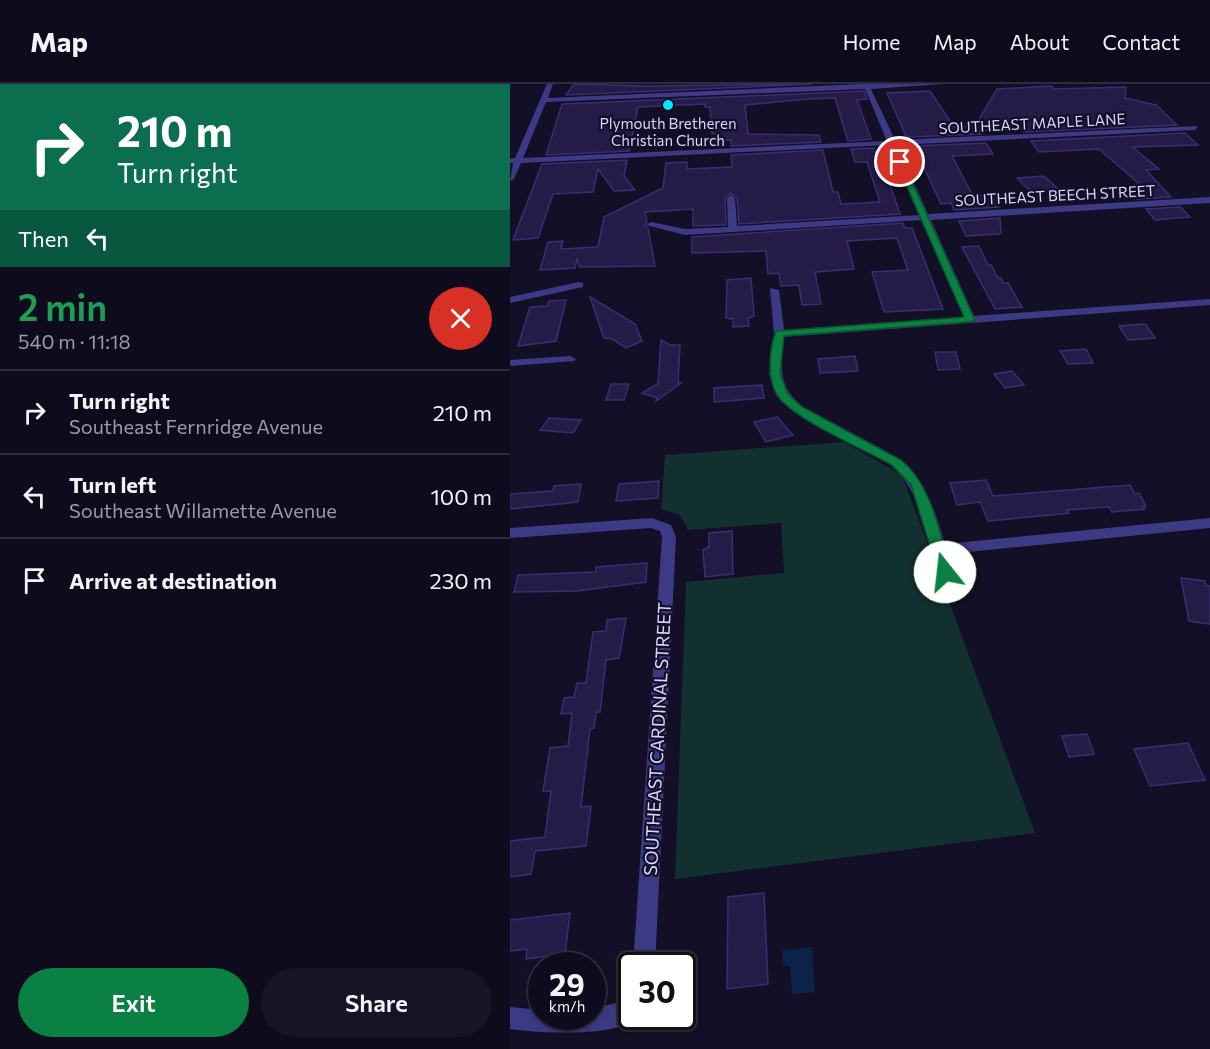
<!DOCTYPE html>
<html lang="en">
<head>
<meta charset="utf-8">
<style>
  :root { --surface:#0e0b1c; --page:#171425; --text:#f1f3f6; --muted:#9b9ba3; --line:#2e2b3b; --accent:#0b8043 }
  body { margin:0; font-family:Commissioner,sans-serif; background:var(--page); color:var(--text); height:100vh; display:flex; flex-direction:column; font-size:22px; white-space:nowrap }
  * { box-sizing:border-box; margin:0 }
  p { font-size:20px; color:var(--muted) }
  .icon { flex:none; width:33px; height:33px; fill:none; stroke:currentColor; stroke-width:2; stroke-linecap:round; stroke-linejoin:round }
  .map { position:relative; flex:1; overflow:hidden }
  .side { display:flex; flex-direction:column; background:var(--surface); width:510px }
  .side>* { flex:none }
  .top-card { background:#0b6e4f; color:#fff; overflow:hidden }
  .speed { position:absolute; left:18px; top:868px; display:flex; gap:12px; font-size:30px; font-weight:700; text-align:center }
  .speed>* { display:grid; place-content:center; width:78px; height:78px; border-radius:50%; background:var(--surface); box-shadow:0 3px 9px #0003,0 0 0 2px var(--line); line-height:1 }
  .speed small { font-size:15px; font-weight:400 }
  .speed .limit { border:3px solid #111; border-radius:9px; background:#fff; color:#111 }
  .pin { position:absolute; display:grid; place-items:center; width:51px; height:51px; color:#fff; margin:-26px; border:3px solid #fff; border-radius:50%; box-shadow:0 2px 6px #0007 }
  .me { position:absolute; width:66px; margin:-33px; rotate:344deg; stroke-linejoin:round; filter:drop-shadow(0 0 4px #0008) }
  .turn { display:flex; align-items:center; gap:21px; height:126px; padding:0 18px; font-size:27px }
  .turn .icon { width:78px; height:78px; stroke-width:2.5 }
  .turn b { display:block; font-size:42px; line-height:51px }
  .then { display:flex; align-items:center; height:57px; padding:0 18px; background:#0003; gap:12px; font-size:22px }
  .round { display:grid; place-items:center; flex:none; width:63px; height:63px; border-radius:32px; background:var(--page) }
  .headline { display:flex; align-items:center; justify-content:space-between; height:102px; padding:0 18px }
  h1 { font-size:36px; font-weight:600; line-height:45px; color:#1e9e55 }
  .button { display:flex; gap:12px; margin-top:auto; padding:12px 18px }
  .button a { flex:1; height:69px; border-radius:36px; background:var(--accent); color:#fff; font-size:24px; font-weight:600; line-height:69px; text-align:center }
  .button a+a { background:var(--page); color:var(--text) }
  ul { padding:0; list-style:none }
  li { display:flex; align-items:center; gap:18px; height:84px; padding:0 18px; border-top:2px solid var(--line) }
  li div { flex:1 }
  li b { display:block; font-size:22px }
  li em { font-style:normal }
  header { display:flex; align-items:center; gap:36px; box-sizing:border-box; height:84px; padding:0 30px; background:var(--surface); border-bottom:2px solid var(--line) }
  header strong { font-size:28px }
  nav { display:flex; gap:33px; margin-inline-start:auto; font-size:21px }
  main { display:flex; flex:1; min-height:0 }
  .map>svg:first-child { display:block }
</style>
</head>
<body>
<header>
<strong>Map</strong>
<nav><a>Home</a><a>Map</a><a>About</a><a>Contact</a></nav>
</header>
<main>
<section class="side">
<div class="top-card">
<div class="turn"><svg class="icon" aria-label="right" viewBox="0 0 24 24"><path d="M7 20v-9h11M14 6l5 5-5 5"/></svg><div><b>210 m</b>Turn right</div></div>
<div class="then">Then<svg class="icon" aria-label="left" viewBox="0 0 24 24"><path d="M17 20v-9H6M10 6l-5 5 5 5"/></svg></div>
</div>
<div class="headline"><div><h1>2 min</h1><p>540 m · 11:18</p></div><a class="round" style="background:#d93025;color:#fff"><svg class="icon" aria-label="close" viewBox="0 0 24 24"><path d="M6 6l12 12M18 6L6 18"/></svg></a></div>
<ul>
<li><svg class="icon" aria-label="right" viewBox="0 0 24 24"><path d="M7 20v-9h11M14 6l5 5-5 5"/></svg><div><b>Turn right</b><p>Southeast Fernridge Avenue</p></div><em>210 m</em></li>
<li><svg class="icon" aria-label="left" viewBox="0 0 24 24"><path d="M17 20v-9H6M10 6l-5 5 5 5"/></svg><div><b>Turn left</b><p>Southeast Willamette Avenue</p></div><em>100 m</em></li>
<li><svg class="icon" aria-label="arrive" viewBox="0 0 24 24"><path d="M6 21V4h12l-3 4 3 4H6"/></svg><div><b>Arrive at destination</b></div><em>230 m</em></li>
</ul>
<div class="button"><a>Exit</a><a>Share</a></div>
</section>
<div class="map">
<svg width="700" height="965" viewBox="0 0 700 965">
  <rect width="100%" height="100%" fill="#130f26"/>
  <!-- green -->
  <path fill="#12302f" d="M334,358L392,391L525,749L165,795L176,498L274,489L271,439L178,446L170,431L151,425L155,371Z"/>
  <!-- water -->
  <path fill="#0c2248" d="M302,863L305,908L282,910L280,882H273L272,866Z"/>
  <!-- building -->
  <path fill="#241b47" stroke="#3b2d73" stroke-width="1.5" d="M64,0L135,2L302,0L56,11Z
    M541,2L544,5L616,3L615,14L646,21L667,41L514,48L512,45L469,47L471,50L400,53L396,52L377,9L420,7L444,43L465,42L487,5Z
    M354,7L357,15L347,16L361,55L338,57L325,14L298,15L235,21L238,50L309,51L311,58L221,62V56L206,57V49L202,50L200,23H195V20L171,21L128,23L119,67L36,71L52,20Z
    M675,49L688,61L622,63L649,85L636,86L661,113L627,115L619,105L634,104L589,65L529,68L521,57Z
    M476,59L483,70L442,72L463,112L487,110L489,123L444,126L441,119L431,120L404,62Z
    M364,64L373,80L390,130L229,140L227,114L221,109L215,114L216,141L183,142V125L135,128L137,138L134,142L138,144L145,182L70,183L67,175L65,184L30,186L38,158L53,157L51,165L88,163L94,133L153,104L156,79L177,78V85L222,83L221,71L313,66L323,108H328L331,120L370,118L357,78H345L341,65Z
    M117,76L114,92L125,106L104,107L88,85L83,108L43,110L28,154L3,156L32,80Z
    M534,92L548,105L521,108L507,94Z
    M670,123L680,133L645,136L636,125Z
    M490,134L491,149L488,150L456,152L449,137Z
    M393,139L395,144H402L433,225L374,228L362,188L398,186L387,154L337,157L344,185L305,188L311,220L292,221L289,201L271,202L269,189L258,190L256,167L182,169V153Z
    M469,162L478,181H481L488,194H491L493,199H498L512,223L485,225L452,163Z
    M241,194L244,232L238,234L239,242L223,243V235L216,234L217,196Z
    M80,213L125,240L132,257L116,264L102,255L94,254Z
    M56,216L46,257L8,262L20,223L37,222L39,217Z
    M635,240L645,254L618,256L609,242Z
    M151,256L160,261H170L168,299H171L146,317L147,314L132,309L148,300Z
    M576,265L583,279L558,280L550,267Z
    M425,268H446L450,285L428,286Z
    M345,272L348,287L310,289L308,275Z
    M502,287L514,301L495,304L484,290Z
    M101,300H119L114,316H96Z
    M252,301L254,314L204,318V304Z
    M267,333L283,351L256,358L244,338Z
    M39,334L54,335L71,336L63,349L30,346Z
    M476,396L483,412L620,401L625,410L629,409L636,422H633L635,425L602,428L599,423H595L557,426L559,429L551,430L478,437L470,418L447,421L440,399Z
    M149,397L148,414L106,417L109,400Z
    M71,400L68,418L0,425V410L43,407L44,402Z
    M222,447L223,490L195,493L193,466L199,463V449Z
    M137,479L136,498L67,507L4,508L8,491L86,488V483Z
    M671,494L695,497L696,502H700V540L679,537Z
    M116,534L109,574L96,576L90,628H86L84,644L80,645L71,723L81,722L76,762L25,767L21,790L0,793V757L35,753L41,707H33L40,664L58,662L62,629L51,630L54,614L64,613L67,599H76L83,548L96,547L97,536Z
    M577,650L584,670L559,673L552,652Z
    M678,659L695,696L640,702L624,665Z
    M254,809L258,900L217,905L218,813Z
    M60,829L55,870L16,875L17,865L0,867V836Z"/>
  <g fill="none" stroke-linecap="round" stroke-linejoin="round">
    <!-- minor -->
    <path fill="#3d3a85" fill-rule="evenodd" d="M37,0H43L38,14L353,0H433L361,5L385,56L688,42L685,46L387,61L418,130L700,113V119L421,136L464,232L700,215V221L274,253C271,284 267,300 292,322L392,376C416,400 426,429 435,460L700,434V444L437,470L443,488L435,493L430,492L406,415L392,392L382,382L284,328L267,312L259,290L264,250L260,204L269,206L274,246L454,233L412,136L175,151L136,141L141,138L175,145L218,143L217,114L221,111L225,114L227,142L410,131L379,61L11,79L4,95L0,97L3,79H0V75L5,74ZM355,5L377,57L13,74L36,18Z
      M69,198L73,199V203L0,219V213Z
      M60,272L66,275L64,277L0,282V276Z
      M142,434L161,441L166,453L145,882H123L152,453L150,447L141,444L0,454V444Z
      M122,912V933H128C109,954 27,949 0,945V923L32,926V933H82V924L111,918Z"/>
  </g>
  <!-- route -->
  <path fill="#0b8043" stroke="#07532c" stroke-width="1.5" d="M390,75L393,78L465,236L460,238L274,252L270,290L278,310L292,323L391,376C423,402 429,450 442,488L435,493L428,488L401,401L382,381C353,365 290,338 270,315C256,299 259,265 266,247L454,233L386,78Z"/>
  <!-- markers -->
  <circle fill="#00e5ff" stroke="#130f26" stroke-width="2" cx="158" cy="21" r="6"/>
  <g text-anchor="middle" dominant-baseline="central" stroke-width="4.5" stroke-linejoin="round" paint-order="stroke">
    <!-- far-poi labels -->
    <g font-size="15" fill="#d9d4ff" stroke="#130f26">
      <text x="158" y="39">Plymouth Bretheren<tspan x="158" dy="17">Christian Church</tspan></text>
    </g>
    <!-- far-street labels -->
    <g font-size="15" fill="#d9d4ff" stroke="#130f26">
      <text transform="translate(522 39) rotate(-3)">SOUTHEAST MAPLE LANE</text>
      <text transform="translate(545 111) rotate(-3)">SOUTHEAST BEECH STREET</text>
    </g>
    <!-- street labels -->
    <g font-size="18" fill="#d9d4ff" stroke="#130f26">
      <text transform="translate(147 655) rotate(-87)">SOUTHEAST CARDINAL STREET</text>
    </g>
  </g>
</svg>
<div class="speed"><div>29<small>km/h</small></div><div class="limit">30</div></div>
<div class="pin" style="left:390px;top:78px;background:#d93025"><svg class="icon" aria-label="arrive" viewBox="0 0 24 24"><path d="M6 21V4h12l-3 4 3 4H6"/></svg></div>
<svg class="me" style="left:435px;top:488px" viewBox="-20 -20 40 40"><circle r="19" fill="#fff"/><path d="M0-13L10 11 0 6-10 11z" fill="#0b8043"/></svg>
</div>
</main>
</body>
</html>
